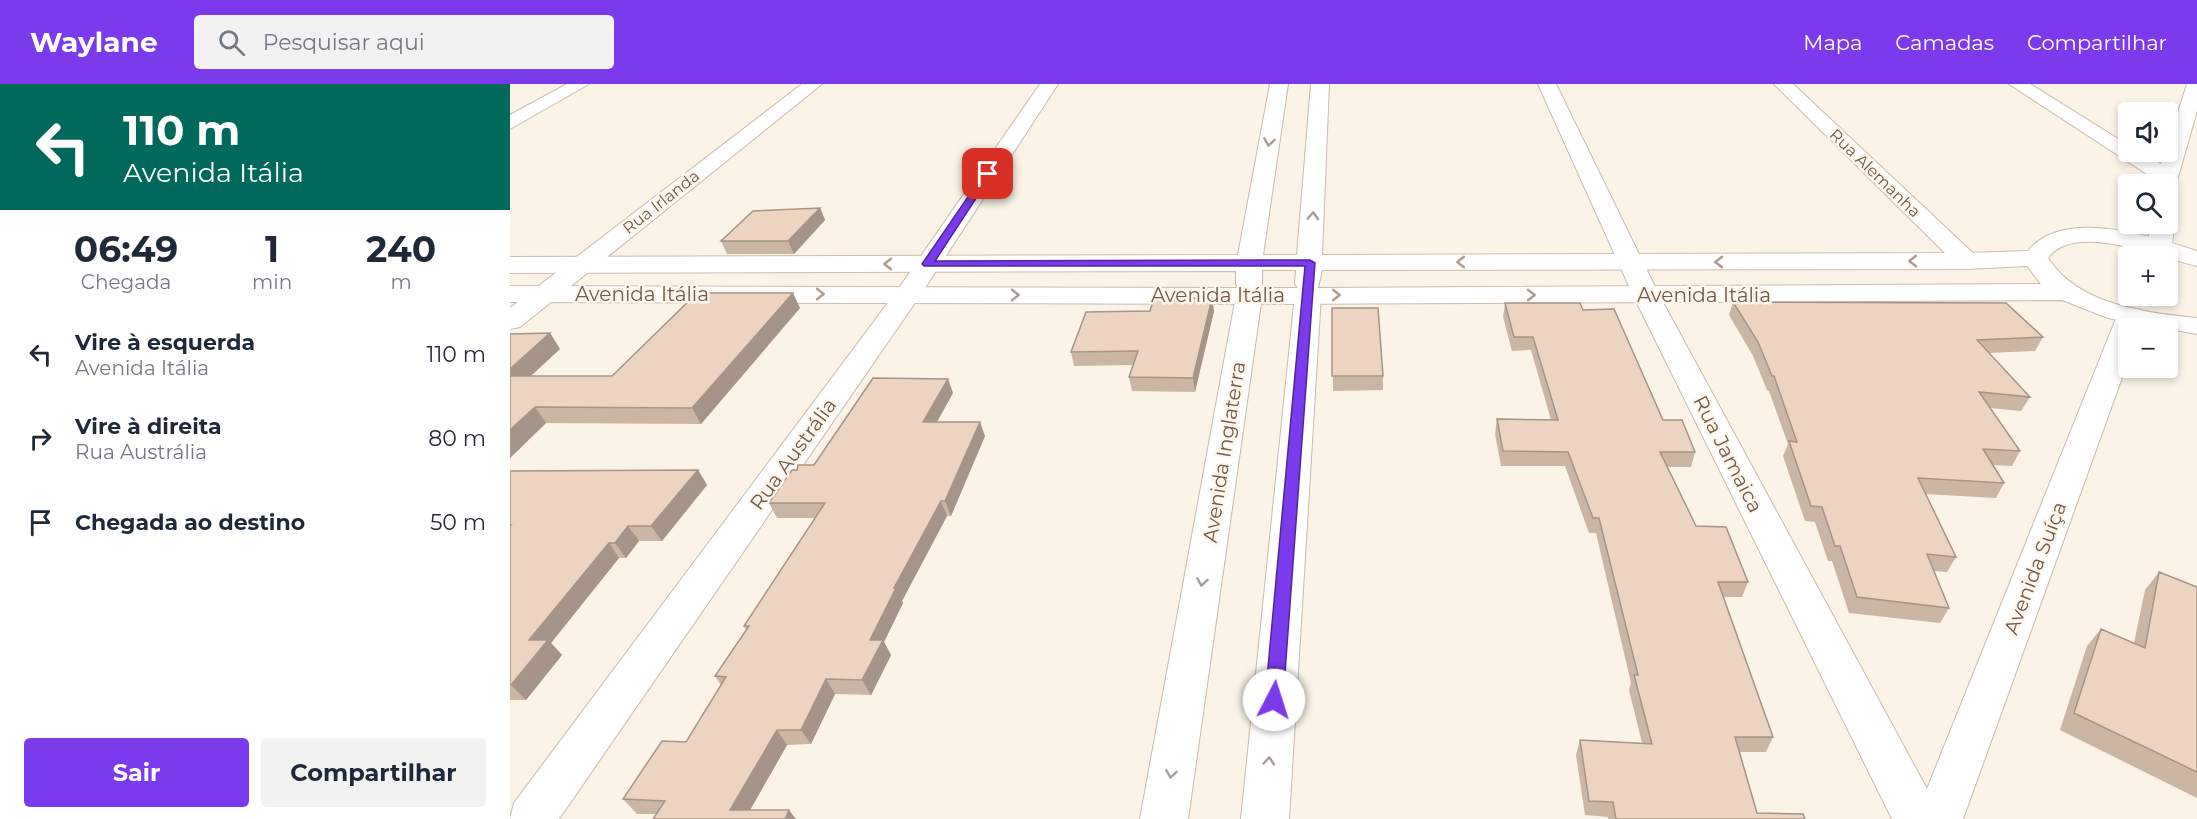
<!DOCTYPE html>
<html lang="pt">
<head>
<meta charset="utf-8">
<style>
  :root { --surface:#fff; --page:#f2f2f3; --text:#1f2937; --muted:#747a83; --accent:#7c3aed }
  body { margin:0; font-family:Montserrat,sans-serif; background:var(--page); color:var(--text); height:100vh; display:flex; flex-direction:column; font-size:22px; white-space:nowrap }
  * { box-sizing:border-box; margin:0 }
  p { font-size:20px; color:var(--muted) }
  .icon { flex:none; width:33px; height:33px; fill:none; stroke:currentColor; stroke-width:2; stroke-linecap:round; stroke-linejoin:round }
  .map { position:relative; flex:1; overflow:hidden }
  .details { display:flex; flex-direction:column; background:var(--surface); width:510px }
  .details>* { flex:none }
  .top-card { background:#00695c; color:#fff; overflow:hidden }
  .controls { position:absolute; left:1608px; top:18px; display:grid; gap:12px }
  .controls a { display:grid; place-items:center; width:60px; height:60px; border-radius:6px; background:var(--surface); box-shadow:0 3px 9px #0003; font-size:30px }
  .pin { position:absolute; display:grid; place-items:center; width:51px; height:51px; color:#fff; margin:-26px; border-radius:12px; box-shadow:0 3px 9px #0006 }
  .me { position:absolute; width:66px; margin:-33px; rotate:5deg; stroke-linejoin:round; filter:drop-shadow(0 0 4px #0008) }
  .turn { display:flex; align-items:center; gap:21px; height:126px; padding:0 24px; font-size:27px }
  .turn .icon { width:78px; height:78px; stroke-width:2.5 }
  .turn b { display:block; font-size:42px; line-height:51px }
  .eta { display:flex; justify-content:space-evenly; align-items:center; height:102px; text-align:center }
  .eta b { font-size:36px; font-weight:700; line-height:42px }
  .action { display:flex; gap:12px; margin-top:auto; padding:12px 24px }
  .action a { flex:1; height:69px; border-radius:6px; background:var(--accent); color:#fff; font-size:24px; font-weight:700; line-height:69px; text-align:center }
  .action a+a { background:var(--page); color:var(--text) }
  ul { padding:0; list-style:none }
  li { display:flex; align-items:center; gap:18px; height:84px; padding:0 24px }
  li div { flex:1 }
  li b { display:block; font-size:22px }
  li em { font-style:normal }
  header { display:flex; align-items:center; gap:36px; box-sizing:border-box; height:84px; padding:0 30px; background:var(--accent); color:#fff }
  header strong { font-size:28px }
  nav { display:flex; gap:33px; margin-inline-start:auto; font-size:21px }
  .search { width:420px; height:54px; background:var(--page); display:flex; align-items:center; gap:15px; box-sizing:border-box; padding:0 21px; border-radius:6px; color:var(--muted); font-size:22px }
  main { display:flex; flex:1; min-height:0 }
  .map>svg:first-child { display:block }
</style>
</head>
<body>
<header>
<strong>Waylane</strong>
<div class="search"><svg class="icon" aria-label="search" viewBox="0 0 24 24"><circle cx="10" cy="10" r="6"/><path d="M15 15l6 6"/></svg>Pesquisar aqui</div>
<nav><a>Mapa</a><a>Camadas</a><a>Compartilhar</a></nav>
</header>
<main>
<section class="details">
<div class="top-card">
<div class="turn"><svg class="icon" aria-label="left" viewBox="0 0 24 24"><path d="M17 20v-9H6M10 6l-5 5 5 5"/></svg><div><b>110 m</b>Avenida Itália</div></div>
</div>
<div class="eta">
<div><b>06:49</b><p>Chegada</p></div>
<div><b>1</b><p>min</p></div>
<div><b>240</b><p>m</p></div>
</div>
<ul>
<li><svg class="icon" aria-label="left" viewBox="0 0 24 24"><path d="M17 20v-9H6M10 6l-5 5 5 5"/></svg><div><b>Vire à esquerda</b><p>Avenida Itália</p></div><em>110 m</em></li>
<li><svg class="icon" aria-label="right" viewBox="0 0 24 24"><path d="M7 20v-9h11M14 6l5 5-5 5"/></svg><div><b>Vire à direita</b><p>Rua Austrália</p></div><em>80 m</em></li>
<li><svg class="icon" aria-label="arrive" viewBox="0 0 24 24"><path d="M6 21V4h12l-3 4 3 4H6"/></svg><div><b>Chegada ao destino</b></div><em>50 m</em></li>
</ul>
<div class="action"><a>Sair</a><a>Compartilhar</a></div>
</section>
<div class="map">
<svg width="1687" height="735" viewBox="0 0 1687 735">
  <rect width="100%" height="100%" fill="#faf3e6"/>
  <g fill="none" stroke-linecap="round" stroke-linejoin="round">
    <defs>
      <path id="minor" d="M57,0H79L0,45V31Z
        M292,0H312L10,243L0,245V224Z
        M530,0H548L411,210L49,735H0L4,719L389,204Z
        M1028,0H1046L1149,211L1417,705L1607,232L1611,226L1621,224L1631,226L1635,232L1630,244H1618V277L1453,735H1382L1123,211Z
        M1264,0H1283L1466,172L1470,177L1466,182L1457,185L1448,182Z
        M1499,0H1520L1618,61V68H1630L1651,80L1655,68H1658V60L1677,0H1687V27L1666,100L1658,106V100H1644L1646,96Z
        M1658,134L1664,140L1662,162L1659,167L1650,169L1641,167L1638,162L1640,140H1658Z
        M798,203L807,205L811,211L779,735H731L785,211L789,205Z
        M739,204L748,206L752,212L678,735H630L726,212L730,206Z"/>
      <path id="tertiary" d="M760,0H778L753,171H787L801,0H819L812,171L1457,169L1518,167C1552,123 1642,152 1687,167V182C1651,174 1565,137 1538,174C1568,221 1636,229 1687,234V250L1598,234L1552,216L739,220L0,218V202L729,204L726,200V187L0,189V173L728,171ZM1517,182L1531,200L808,204L812,186L1457,185ZM752,186H786L785,200L788,204H749L752,200Z"/>
    </defs>
    <!-- minor casing -->
    <use href="#minor" stroke="#cabbae" stroke-width="2"/>
    <!-- tertiary casing -->
    <use href="#tertiary" stroke="#cabbae" stroke-width="2"/>
    <!-- minor -->
    <use href="#minor" fill="#fff" fill-rule="evenodd"/>
    <!-- tertiary -->
    <use href="#tertiary" fill="#fff" fill-rule="evenodd"/>
  </g>
  <!-- wall -->
  <path fill="#cbb6a6" d="M310,124L315,136L284,170H217L211,157Z
    M702,214L704,227L685,308L622,307L619,293L623,281L564,282L561,268L640,227Z
    M1223,218L1533,253L1525,267L1479,269L1520,313L1511,327L1480,324L1510,367L1502,382L1483,381L1494,399L1486,414L1415,410L1446,473L1437,488L1424,487L1439,524L1430,539L1339,529L1322,477H1318L1305,438L1295,437L1273,372L1278,360L1259,307L1257,306L1243,272L1219,231Z
    M995,219L1073,226L1153,336L1185,368L1181,383H1157L1186,442L1238,498L1232,513H1214L1263,653L1256,668H1230L1247,729L1295,735H1098V733L1075,731L1066,671L1070,656L1132,659L1119,606L1121,599L1086,449H1079L1055,382H991L985,350L987,335L1041,336L1021,266L1002,267L993,233Z
    M290,224L191,340L36,339L0,374V250L40,249L50,265L21,292H102Z
    M822,224L873,292V306L823,307Z
    M443,309L427,338L475,352L441,432H437L392,517L393,519L374,558L381,571L361,611L325,610L301,660L277,661L240,726L146,730H127L113,715L176,658L211,601L205,592L236,546L234,542L305,434H267L259,419L287,386L304,381Z
    M188,386L197,401L152,457H129L116,474H109L41,559L52,571L16,616H0V387Z
    M1649,488L1687,503V714L1550,646L1577,562L1591,545L1624,559L1635,506Z"/>
  <!-- shaded-wall -->
  <path fill="#a59487" d="M310,124L315,136L284,170L278,157Z
    M283,209L290,224L191,340L182,324Z
    M702,214L704,227L685,308L683,294Z
    M40,249L50,265L3,308L0,304V285Z
    M438,295L443,309L419,352L413,338Z
    M25,323L36,339L0,374V346Z
    M470,338L475,352L441,432L435,417Z
    M188,386L197,401L152,457L141,442Z
    M431,417L437,432L392,517L393,519L374,558L381,571L361,611L352,596L360,556L384,504Z
    M118,442L129,457L116,474L105,459Z
    M99,459L109,474L41,559L52,571L16,616L1,601L19,556Z
    M316,595L325,610L301,660L291,646Z
    M267,646L277,661L235,735L220,726Z
    M279,726L286,735H275Z"/>
  <!-- building -->
  <path fill="#ecd4c1" stroke="#a59487" stroke-width="1.5" d="M310,124L278,157H211L243,127Z
    M187,209H283L182,324L25,323L0,346V292H102Z
    M644,214H702L683,294L619,293L628,267L561,268L576,228L640,227Z
    M1223,218L1496,219L1533,253L1467,256L1520,313L1469,308L1510,367L1473,365L1494,399L1408,394L1446,473L1417,470L1439,524L1347,513L1330,462H1325L1312,423L1301,422L1279,357L1287,358L1264,292H1262L1248,258Z
    M995,219H1070L1073,226L1104,225L1153,336H1172L1185,368H1150L1186,442L1216,443L1238,498H1208L1263,653H1225L1247,729L1293,730L1295,735H1106L1103,718L1079,717L1070,656L1142,660L1124,591H1128L1089,434H1083L1058,368L993,367L987,335L1048,336L1023,253H1004Z
    M822,224H868L873,292H822Z
    M40,249L0,285V250Z
    M363,294L438,295L413,338H470L435,417H431L384,504H386L360,556H373L352,596L316,595L291,646H267L220,726H279L275,735H143L155,717L113,715L152,657L176,658L216,593L205,592L239,542H234L315,419H259L282,386H287L288,381H304Z
    M188,386L141,442H118L105,459H99L19,556H38L1,601H0V442L1,441H0V387Z
    M1649,488L1687,503V688L1564,629L1591,545L1635,564Z"/>
  <!-- one-way arrows -->
  <defs><path id="oneway-chevron" d="M-2-3.5L2.5 0L-2 3.5" fill="none" stroke-width="1.6" stroke-linecap="round" stroke-linejoin="round" transform="scale(1.5)"/></defs>
  <g stroke="#a99d95">
    <use href="#oneway-chevron" transform="translate(759 58) rotate(99)"/>
    <use href="#oneway-chevron" transform="translate(803 132) rotate(-87)"/>
    <use href="#oneway-chevron" transform="translate(1403 177) rotate(180)"/>
    <use href="#oneway-chevron" transform="translate(951 178) rotate(180)"/>
    <use href="#oneway-chevron" transform="translate(1209 178) rotate(180)"/>
    <use href="#oneway-chevron" transform="translate(378 180) rotate(180)"/>
    <use href="#oneway-chevron" transform="translate(310 210)"/>
    <use href="#oneway-chevron" transform="translate(505 211)"/>
    <use href="#oneway-chevron" transform="translate(826 211)"/>
    <use href="#oneway-chevron" transform="translate(1021 211)"/>
    <use href="#oneway-chevron" transform="translate(692 498) rotate(99)"/>
    <use href="#oneway-chevron" transform="translate(759 677) rotate(-85)"/>
    <use href="#oneway-chevron" transform="translate(661 690) rotate(99)"/>
  </g>
  <!-- route -->
  <path fill="#7c3aed" stroke="#51269a" stroke-width="1.5" d="M475,88L482,90L425,177L800,176L805,179L773,616L771,621L764,623L758,621L755,616L795,182H414L412,180Z"/>
  <g text-anchor="middle" dominant-baseline="central" stroke-width="5" stroke-linejoin="round" paint-order="stroke">
    <!-- far-street labels -->
    <g font-size="16" fill="#705b4e" stroke="#fdf7ec">
      <text transform="translate(1365 89) rotate(44)">Rua Alemanha</text>
      <text transform="translate(151 118) rotate(-38)">Rua Irlanda</text>
    </g>
    <!-- street labels -->
    <g font-size="20" fill="#705b4e" stroke="#fdf7ec">
      <text x="132" y="210">Avenida Itália</text>
      <text x="708" y="211">Avenida Itália</text>
      <text x="1194" y="211">Avenida Itália</text>
      <text transform="translate(714 368) rotate(-81)">Avenida Inglaterra</text>
      <text transform="translate(283 370) rotate(-54)">Rua Austrália</text>
      <text transform="translate(1218 370) rotate(63)">Rua Jamaica</text>
      <text transform="translate(1525 484) rotate(-69)">Avenida Suíça</text>
    </g>
  </g>
</svg>
<div class="controls">
<a><svg class="icon" aria-label="sound" viewBox="0 0 24 24"><path d="M4 9h4l5-4v14l-5-4H4zM17 9q2 3 0 6"/></svg></a>
<a><svg class="icon" aria-label="search" viewBox="0 0 24 24"><circle cx="10" cy="10" r="6"/><path d="M15 15l6 6"/></svg></a>
<a>+</a>
<a>−</a>
</div>
<div class="pin" style="left:478px;top:90px;background:#d93025"><svg class="icon" aria-label="arrive" viewBox="0 0 24 24"><path d="M6 21V4h12l-3 4 3 4H6"/></svg></div>
<svg class="me" style="left:764px;top:616px" viewBox="-20 -20 40 40"><circle r="19" fill="#fff"/><path d="M0-13L10 11 0 6-10 11z" fill="#7c3aed"/></svg>
</div>
</main>
</body>
</html>
